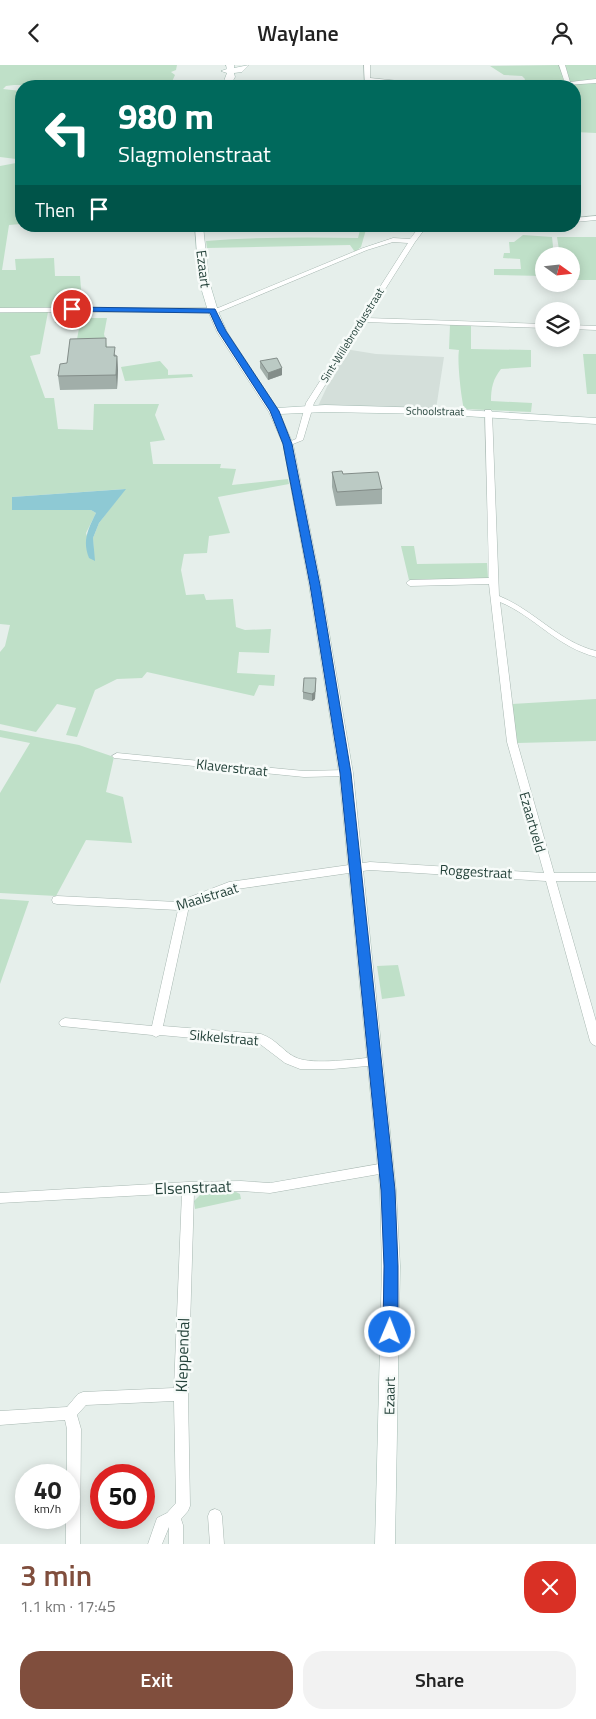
<!DOCTYPE html>
<html lang="en">
<head>
<meta charset="utf-8">
<style>
  :root { --surface:#fff; --page:#f2f2f2; --text:#222; --muted:#767676; --accent:#804e3d }
  body { margin:0; font-family:"Titillium Web",sans-serif; background:var(--page); color:var(--text); height:100vh; display:flex; flex-direction:column; font-size:19px; white-space:nowrap }
  * { box-sizing:border-box; margin:0 }
  p { font-size:16px; color:var(--muted) }
  .icon { flex:none; width:28px; height:28px; fill:none; stroke:currentColor; stroke-width:2; stroke-linecap:round; stroke-linejoin:round }
  .map { position:relative; height:1479px; overflow:hidden }
  .panel { display:flex; flex-direction:column; background:var(--surface); flex:1 }
  .panel>* { flex:none }
  .guide { position:absolute; left:15px; top:15px; width:566px; height:152px; border-radius:20px; box-shadow:0 2px 12px #0003; background:#00695c; color:#fff; overflow:hidden }
  .needle { width:32px; rotate:105deg }
  .controls { position:absolute; left:535px; top:182px; display:grid; gap:10px }
  .controls a { display:grid; place-items:center; width:45px; height:45px; border-radius:50%; background:var(--surface); box-shadow:0 2px 12px #0003; font-size:25px }
  .speed { position:absolute; left:15px; top:1399px; display:flex; gap:10px; font-size:25px; font-weight:700; text-align:center }
  .speed>* { display:grid; place-content:center; width:65px; height:65px; border-radius:50%; background:var(--surface); box-shadow:0 2px 12px #0003; line-height:1 }
  .speed small { font-size:12px; font-weight:400 }
  .speed .limit { border:8px solid #d22; background:#fff; color:#111 }
  .pin { position:absolute; display:grid; place-items:center; width:42px; height:42px; color:#fff; margin:-21px; border:2px solid #fff; border-radius:50%; box-shadow:0 1px 5px #0007 }
  .me { position:absolute; width:55px; margin:-28px; rotate:1deg; stroke-linejoin:round; filter:drop-shadow(0 0 4px #0008) }
  .turn { display:flex; align-items:center; gap:18px; height:105px; padding:0 20px; font-size:22px }
  .turn .icon { width:65px; height:65px; stroke-width:2.5 }
  .turn b { display:block; font-size:35px; line-height:42px }
  .then { display:flex; align-items:center; height:48px; padding:0 20px; background:#0003; gap:10px; font-size:19px }
  .round { display:grid; place-items:center; flex:none; width:52px; height:52px; border-radius:20px; background:var(--page) }
  .head { display:flex; align-items:center; justify-content:space-between; height:85px; padding:0 20px }
  h1 { font-size:30px; font-weight:600; line-height:38px; color:var(--accent) }
  .cta { display:flex; gap:10px; margin-top:auto; padding:10px 20px }
  .cta a { flex:1; height:58px; border-radius:20px; background:var(--accent); color:#fff; font-size:20px; font-weight:600; line-height:58px; text-align:center }
  .cta a+a { background:var(--page); color:var(--text) }
  header { display:flex; justify-content:space-between; align-items:center; height:65px; padding:0 20px; background:var(--surface); font-size:22px; font-weight:600 }
  .map>svg:first-child { display:block }
</style>
</head>
<body>
<header><svg class="icon" aria-label="back" viewBox="0 0 24 24"><path d="M15 5l-7 7 7 7"/></svg>Waylane<svg class="icon" aria-label="person" viewBox="0 0 24 24"><circle cx="12" cy="8" r="4"/><path d="M4 21q1-7 8-7t8 7"/></svg></header>
<div class="map">
<svg width="596" height="1479" viewBox="0 0 596 1479">
  <rect width="100%" height="100%" fill="#e6efeb"/>
  <!-- built -->
  <path fill="#d4dfda" d="M345,284L376,289L444,292L436,344L318,341L333,309L331,308Z"/>
  <!-- green -->
  <path fill="#bfe0c8" fill-rule="evenodd" d="M0,0H177L176,5L171,7L175,10L170,21L14,20L6,21L3,24L21,26V159L9,160L2,205H16L15,194L54,193L55,211H80L82,236L75,237L74,242L0,243V101L16,98V94L0,92Z
    M560,0L569,20L596,17V68L575,67V21H566L565,18L522,21L525,14L522,11L504,10L490,1Z
    M565,0H596V14L570,17Z
    M361,161H367L361,182L355,187L350,180L207,183L206,176C257,172 307,172 358,173Z
    M523,170L552,172L554,191H544V211L494,210V204H521L520,194L503,193L504,188H510L509,177H514Z
    M557,172H596V215H571V191H560Z
    M57,246H89L88,253H107L104,269L108,285H75L80,258H55Z
    M48,247L40,289L30,291L45,333H54L58,364L93,365L94,339H159L155,350L165,375L150,377L153,399H221L220,403L236,404L232,420L288,414L289,419L218,432L230,468L209,471L207,488L184,489L181,505L186,530L204,529L206,535L233,534L236,562L245,565L271,564L269,588L239,587L237,608L275,610L274,621L259,620L254,631L147,607L142,613L117,614L95,625L77,672L66,670L76,643L57,639L36,667L0,659V587L5,581L10,560L0,559V248ZM125,424L99,458L93,473L94,496L86,468L96,448L91,445L12,444V432Z
    M450,260L471,261V284L531,285V302L501,304C493,314 491,323 491,336L532,338L531,347L464,344C461,331 457,296 459,285L449,284Z
    M583,289H596V329H587Z
    M160,296L168,305V310L192,309L193,312L125,316L121,302Z
    M401,481H414L417,499L487,498L488,513L409,515Z
    M596,634V676L517,678L512,639Z
    M0,665L79,680L114,692L106,727L123,732L132,778L86,775L56,831L0,828V728L30,678L0,672Z
    M0,834L29,836L0,919Z
    M398,900L405,931L382,934L377,901Z
    M236,1127L240,1129L241,1134L195,1144L194,1136L200,1130Z"/>
  <!-- water -->
  <path fill="#8ec9d4" d="M126,424L99,458L93,473L95,496L89,493C82,476 88,464 96,448L91,445H12V432Z"/>
  <g fill="none" stroke-linecap="round" stroke-linejoin="round">
    <defs>
      <path id="street" d="M364,0H370V13L428,19L431,21H416L370,16L369,20H365Z
        M559,0H565L570,17L596,14V18L550,21L553,19L565,18Z
        M596,151V155L575,157V153Z
        M420,161H427L415,177L367,253L544,259V263L364,257L314,338L303,375L288,381L284,379L296,374L306,338L408,178L393,177L367,185L219,247H0V243H218L363,183L393,173L410,174Z
        M571,260L596,261V265L571,264Z
        M485,345H491L492,347L499,531C534,545 559,577 596,586V592C555,581 536,552 500,537L517,677L554,808H596V816H556L596,956V981L592,979L590,976L546,816L370,805L230,825L189,841L163,961L261,969C278,975 284,988 297,993C314,1000 356,994 375,992L379,994L381,997L379,1000L333,1004H300L285,998L260,979L160,970L156,972L152,970L61,961L59,958L61,955L65,953L152,961L178,845L57,839L53,838L52,835L53,832L57,831L177,837L229,817L370,797L544,808L507,677L489,519L410,521L406,518L410,515L489,513Z
        M117,688L304,706L346,705L351,708L346,711L304,712L114,693L112,691Z
        M385,1098L389,1099L391,1103L389,1107L385,1108L270,1128L241,1126L194,1127L188,1329L190,1441L188,1446L181,1454L183,1460V1479H169V1462L162,1479H148L157,1453L167,1448L176,1438L174,1336L86,1340L77,1350L81,1364L80,1479H66V1452H69V1410H67V1364L65,1355L0,1360V1346L67,1342L78,1329L83,1327L174,1323L182,1128L0,1138V1128L188,1117L241,1116L270,1118Z
        M215,1444L220,1446L222,1451L224,1479H210L208,1451L210,1446Z"/>
      <path id="secondary" d="M226,0H234V3L249,0L242,7L234,8L235,12L230,21H222L227,8L221,6L227,4Z
        M195,161H203L209,216L218,246L227,267L277,343L325,340L431,343L596,353V359L431,349L325,347L280,349L293,379L321,520L353,708L396,1125L400,1201L395,1479H375L382,1201L380,1125L339,708L309,520L283,379L269,347L217,267L208,246L199,216Z"/>
    </defs>
    <!-- street casing -->
    <use href="#street" stroke="#a8b8b2" stroke-width="1"/>
    <!-- secondary casing -->
    <use href="#secondary" stroke="#a4bbb3" stroke-width="1"/>
    <!-- street -->
    <use href="#street" fill="#fff" fill-rule="evenodd"/>
    <!-- secondary -->
    <use href="#secondary" fill="#fff" fill-rule="evenodd"/>
  </g>
  <!-- wall -->
  <path fill="#a1aea9" d="M107,282L117,291L118,305L117,324L60,325L58,311L67,298Z
    M260,296L282,303V310L268,315L260,303Z
    M332,407L343,409L382,424V439L336,441L332,422Z
    M316,613L315,634L312,636L303,634V627Z"/>
  <!-- shaded-wall -->
  <path fill="#838d89" d="M117,291L118,305L117,324L116,310Z
    M282,303V310L268,315V308Z
    M316,613L315,634L312,636V629Z"/>
  <!-- building -->
  <path fill="#bbcac4" stroke="#838d89" d="M106,273V282H115L114,291H117L116,310L58,311L60,299L67,298L70,274Z
    M277,293L282,303L268,308L260,296Z
    M342,406L343,409L378,407L382,424L337,427L332,407Z
    M304,613H316L315,627L312,629L303,627Z"/>
  <!-- route -->
  <path fill="#1a73e8" stroke="#114b97" d="M72,242L215,244L226,266L279,346L292,379L320,520L351,708L395,1125L398,1201V1267L396,1272L390,1274L385,1272L383,1267L384,1201L381,1125L340,708L310,520L283,379L270,346L218,266L210,248L70,246L68,244Z"/>
  <g text-anchor="middle" dominant-baseline="central" stroke-width="5" stroke-linejoin="round" paint-order="stroke">
    <!-- far-street labels -->
    <g font-size="11" fill="#24423a" stroke="#f7fbf9">
      <text transform="translate(352 270) rotate(-58)">Sint-Willebrordusstraat</text>
      <text transform="translate(435 346) rotate(1)">Schoolstraat</text>
    </g>
    <!-- street labels -->
    <g font-size="14" fill="#24423a" stroke="#f7fbf9">
      <text transform="translate(204 204) rotate(83)">Ezaart</text>
      <text transform="translate(232 702) rotate(6)">Klaverstraat</text>
      <text transform="translate(533 757) rotate(74)">Ezaartveld</text>
      <text transform="translate(476 806) rotate(3)">Roggestraat</text>
      <text transform="translate(207 831) rotate(-17)">Maaistraat</text>
      <text transform="translate(224 972) rotate(5)">Sikkelstraat</text>
      <text transform="translate(389 1331) rotate(-89)">Ezaart</text>
    </g>
    <!-- near-street labels -->
    <g font-size="16" fill="#24423a" stroke="#f7fbf9">
      <text transform="translate(193 1122) rotate(-2)">Elsenstraat</text>
      <text transform="translate(182 1290) rotate(-88)">Kleppendal</text>
    </g>
  </g>
</svg>
<div class="controls">
<a><svg class="needle" viewBox="-14 -14 28 28"><path d="M0-13l5 13h-10z" fill="#e53935"/><path d="M0 13l5-13h-10z" fill="#767676"/></svg></a>
<a><svg class="icon" aria-label="layers" viewBox="0 0 24 24"><path d="M12 4l9 5-9 5-9-5zM3 14l9 5 9-5"/></svg></a>
</div>
<div class="speed"><div>40<small>km/h</small></div><div class="limit">50</div></div>
<div class="pin" style="left:72px;top:244px;background:#d93025"><svg class="icon" aria-label="arrive" viewBox="0 0 24 24"><path d="M6 21V4h12l-3 4 3 4H6"/></svg></div>
<svg class="me" style="left:390px;top:1267px" viewBox="-20 -20 40 40"><circle r="17" fill="#1a73e8" stroke="#fff" stroke-width="3"/><path d="M0-11L8 9 0 5-8 9z" fill="#fff"/></svg>
<div class="guide">
<div class="turn"><svg class="icon" aria-label="left" viewBox="0 0 24 24"><path d="M17 20v-9H6M10 6l-5 5 5 5"/></svg><div><b>980 m</b>Slagmolenstraat</div></div>
<div class="then">Then<svg class="icon" aria-label="arrive" viewBox="0 0 24 24"><path d="M6 21V4h12l-3 4 3 4H6"/></svg></div>
</div>
</div>
<section class="panel">
<div class="head"><div><h1>3 min</h1><p>1.1 km · 17:45</p></div><a class="round" style="background:#d93025;color:#fff"><svg class="icon" aria-label="close" viewBox="0 0 24 24"><path d="M6 6l12 12M18 6L6 18"/></svg></a></div>
<div class="cta"><a>Exit</a><a>Share</a></div>
</section>
</body>
</html>
